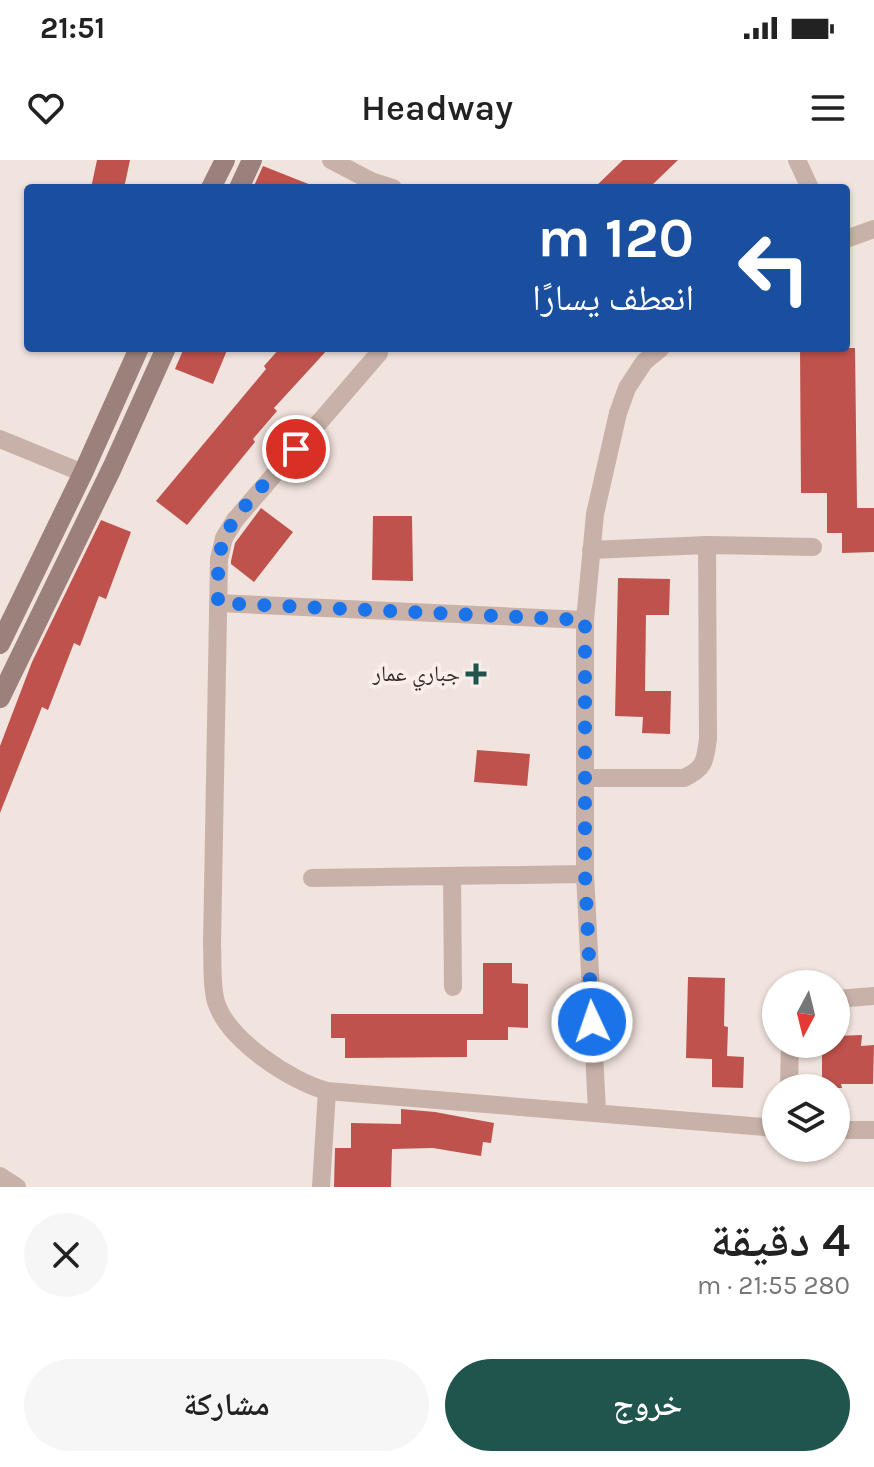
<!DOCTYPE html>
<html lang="ar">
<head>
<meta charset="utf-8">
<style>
  :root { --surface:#fff; --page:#f6f6f6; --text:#222; --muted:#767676; --accent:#20554e }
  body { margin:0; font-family:Karla,"Noto Naskh Arabic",sans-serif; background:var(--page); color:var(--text); direction:rtl; height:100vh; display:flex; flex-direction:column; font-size:30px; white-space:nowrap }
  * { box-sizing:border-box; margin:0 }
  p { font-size:26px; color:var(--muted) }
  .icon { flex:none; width:44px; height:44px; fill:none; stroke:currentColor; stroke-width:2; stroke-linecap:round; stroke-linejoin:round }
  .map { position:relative; height:1027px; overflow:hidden; direction:ltr }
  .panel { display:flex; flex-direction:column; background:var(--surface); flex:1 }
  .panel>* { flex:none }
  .hud { position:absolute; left:24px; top:24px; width:826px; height:168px; border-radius:8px; box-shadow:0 2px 6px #0004; direction:rtl; background:#1a4fa0; color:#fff; overflow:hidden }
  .needle { width:52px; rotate:187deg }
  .tools { position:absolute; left:762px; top:810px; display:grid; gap:16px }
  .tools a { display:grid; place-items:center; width:88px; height:88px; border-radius:50%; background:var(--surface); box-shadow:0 2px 6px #0004; font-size:40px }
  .pin { position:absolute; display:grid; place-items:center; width:68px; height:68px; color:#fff; margin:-34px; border:4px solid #fff; border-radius:50%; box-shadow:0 2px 8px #0007 }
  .me { position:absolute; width:88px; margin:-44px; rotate:357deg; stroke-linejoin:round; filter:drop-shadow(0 0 6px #0008) }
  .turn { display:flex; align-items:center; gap:28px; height:168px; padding:0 24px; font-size:36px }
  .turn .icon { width:104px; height:104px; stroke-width:2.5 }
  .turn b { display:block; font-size:56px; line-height:68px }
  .round { display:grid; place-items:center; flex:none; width:84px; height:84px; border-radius:42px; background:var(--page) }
  .headline { display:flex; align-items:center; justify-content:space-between; height:136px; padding:0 24px }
  h1 { font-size:48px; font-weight:600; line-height:60px }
  .button { display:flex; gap:16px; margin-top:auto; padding:16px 24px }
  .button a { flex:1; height:92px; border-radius:48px; background:var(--accent); color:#fff; font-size:32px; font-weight:600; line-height:92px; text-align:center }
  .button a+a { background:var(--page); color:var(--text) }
  .status { display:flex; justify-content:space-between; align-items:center; height:56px; padding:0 40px; background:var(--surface); direction:ltr }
  .status svg { height:22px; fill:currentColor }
  header { display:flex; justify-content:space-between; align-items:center; height:104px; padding:0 24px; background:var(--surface); font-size:36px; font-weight:600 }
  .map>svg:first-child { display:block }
</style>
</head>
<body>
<div class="status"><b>21:51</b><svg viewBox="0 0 49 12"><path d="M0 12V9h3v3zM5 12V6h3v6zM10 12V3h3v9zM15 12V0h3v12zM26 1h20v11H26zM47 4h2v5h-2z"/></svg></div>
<header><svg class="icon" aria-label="menu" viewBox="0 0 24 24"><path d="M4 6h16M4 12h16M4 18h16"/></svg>Headway<svg class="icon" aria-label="heart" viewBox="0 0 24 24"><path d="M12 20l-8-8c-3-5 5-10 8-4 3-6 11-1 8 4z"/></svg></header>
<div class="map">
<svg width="874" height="1027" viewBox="0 0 874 1027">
  <rect width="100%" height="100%" fill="#f1e3dd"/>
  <!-- building -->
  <path fill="#bf524c" d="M97,0H130L124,28H91Z
    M623,0H678L649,28H594Z
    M263,6L316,27V28H253Z
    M184,188H228L213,224L175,209Z
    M280,188H329L274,248L277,251L253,279L255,282L187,365L156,341L266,209L264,206Z
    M800,188H855L857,348H874V392L842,393V373H827V333H801Z
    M261,348L293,372L254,422L231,404V401L235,383Z
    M373,356H412L413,421L372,420Z
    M101,360L131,372L106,439L99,436L80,486L74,483L48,550L42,547L0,653V586L32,502Z
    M618,418L670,419L669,455H646L645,531H671L670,574L642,573L643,557L615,556Z
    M477,590L530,594L527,626L474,622Z
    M483,803H512V823L528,824V868L508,867V880H467V897L345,898V878H331V854H483Z
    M688,817L725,818L724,866L728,867L727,896L744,897L743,928L712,927V899L686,898Z
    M862,875L861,886L874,885L873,924H841L842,928H822V884H836V876Z
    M401,949L435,952L494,963L491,983L483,982L481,996L433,988L392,989L391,1027H334L335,988H351V963L401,964Z"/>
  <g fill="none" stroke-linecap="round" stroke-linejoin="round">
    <!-- street -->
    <path stroke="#c8b1a9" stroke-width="18" d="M331,0L371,21L393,28
      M797,0L810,28
      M846,79L874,69
      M379,193L235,360L224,378L219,399L212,785C213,803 211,825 216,842C228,880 290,921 327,931L776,968
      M0,279L83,313
      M591,390L707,385L813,387
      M218,443L585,460
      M585,618H684C705,608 705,601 708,579L707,385
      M452,716L453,827
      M312,718L585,714
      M836,839L874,836
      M789,928L790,884
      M597,951L585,714V460L595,354L618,253L627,228L644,202L661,188
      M836,970H874
      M0,1016L17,1027
      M321,1027L327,931"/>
    <!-- secondary -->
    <path stroke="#9c807b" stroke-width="20" d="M211,28L225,0
      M239,28L252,0
      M0,484L83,313L139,188
      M0,538L112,308L166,188"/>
  </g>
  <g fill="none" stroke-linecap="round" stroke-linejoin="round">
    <!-- route -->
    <path stroke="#1a73e8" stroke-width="14" stroke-dasharray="0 25.2" d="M296,289C277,312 232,354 223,381C217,401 218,422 218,443L585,460V714L592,862"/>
  </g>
  <!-- markers -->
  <path fill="#20554e" stroke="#f9eee9" stroke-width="3" d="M472 502h8v8h8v8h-8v8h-8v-8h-8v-8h8z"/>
  <g text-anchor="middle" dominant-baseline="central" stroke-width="8" stroke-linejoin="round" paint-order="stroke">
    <!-- poi labels -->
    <g font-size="22" fill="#362a29" stroke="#f9eee9" text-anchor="end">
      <text x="460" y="514">جباري عمار</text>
    </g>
  </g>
</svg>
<div class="tools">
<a><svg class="needle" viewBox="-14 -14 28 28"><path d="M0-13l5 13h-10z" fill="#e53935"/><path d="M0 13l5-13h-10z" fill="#767676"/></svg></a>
<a><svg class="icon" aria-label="layers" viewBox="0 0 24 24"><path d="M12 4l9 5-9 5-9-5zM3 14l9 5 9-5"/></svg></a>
</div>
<div class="pin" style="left:296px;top:289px;background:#d93025"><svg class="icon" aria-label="arrive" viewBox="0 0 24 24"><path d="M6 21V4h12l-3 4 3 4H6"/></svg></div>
<svg class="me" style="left:592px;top:862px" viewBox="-20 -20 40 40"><circle r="17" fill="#1a73e8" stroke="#fff" stroke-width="3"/><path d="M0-11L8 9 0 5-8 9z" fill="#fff"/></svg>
<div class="hud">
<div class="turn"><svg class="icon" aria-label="left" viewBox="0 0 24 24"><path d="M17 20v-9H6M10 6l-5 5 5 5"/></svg><div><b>120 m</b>انعطف يسارًا</div></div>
</div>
</div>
<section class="panel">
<div class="headline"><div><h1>4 دقيقة</h1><p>280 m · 21:55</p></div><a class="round"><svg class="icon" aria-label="close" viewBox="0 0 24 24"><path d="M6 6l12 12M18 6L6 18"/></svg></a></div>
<div class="button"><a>خروج</a><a>مشاركة</a></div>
</section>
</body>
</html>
